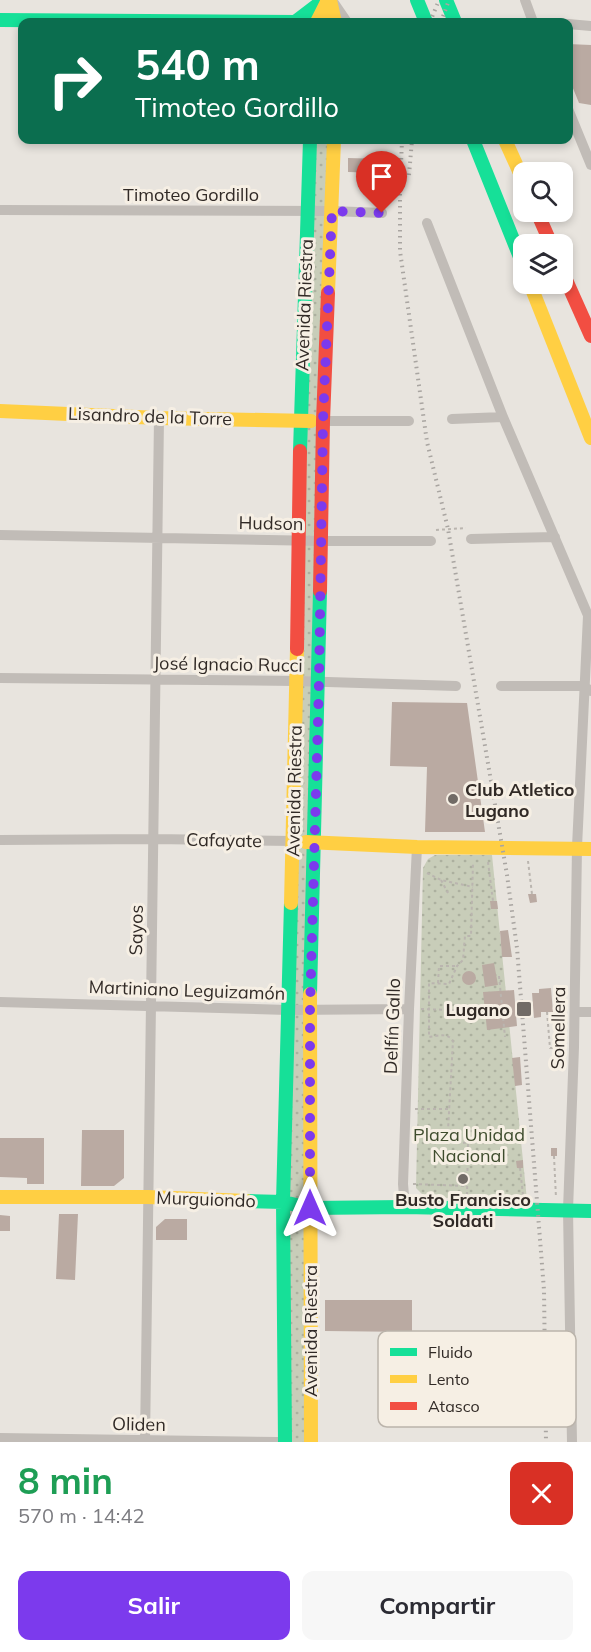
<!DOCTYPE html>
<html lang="es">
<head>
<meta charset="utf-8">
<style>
  :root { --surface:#fff; --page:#f7f7f7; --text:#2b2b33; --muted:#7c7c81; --accent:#7c3aed }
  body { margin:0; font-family:Mulish,sans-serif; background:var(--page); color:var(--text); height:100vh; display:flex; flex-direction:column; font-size:22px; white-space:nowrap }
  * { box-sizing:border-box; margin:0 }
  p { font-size:20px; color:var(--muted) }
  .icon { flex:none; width:33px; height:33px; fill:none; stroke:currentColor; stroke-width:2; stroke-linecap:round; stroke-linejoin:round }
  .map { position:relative; height:1442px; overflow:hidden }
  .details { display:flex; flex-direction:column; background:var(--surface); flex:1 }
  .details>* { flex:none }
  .top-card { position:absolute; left:18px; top:18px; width:555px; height:126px; border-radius:12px; box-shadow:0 3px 9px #0003; background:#0b6e4f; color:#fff; overflow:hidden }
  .tools { position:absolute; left:513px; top:162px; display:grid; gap:12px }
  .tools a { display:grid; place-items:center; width:60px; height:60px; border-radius:12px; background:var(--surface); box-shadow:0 3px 9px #0003; font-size:30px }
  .pin { position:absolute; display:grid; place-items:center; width:51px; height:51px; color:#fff; margin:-62px -26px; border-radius:50% 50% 50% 0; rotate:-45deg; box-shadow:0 0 6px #0007 }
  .pin .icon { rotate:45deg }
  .me { position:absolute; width:66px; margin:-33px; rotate:0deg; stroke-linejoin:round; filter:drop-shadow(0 0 4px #0008) }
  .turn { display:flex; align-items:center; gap:21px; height:126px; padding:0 18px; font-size:27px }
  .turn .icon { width:78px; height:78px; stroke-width:2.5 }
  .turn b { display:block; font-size:42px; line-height:51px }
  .round { display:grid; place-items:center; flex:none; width:63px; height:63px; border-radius:12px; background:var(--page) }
  .overview { display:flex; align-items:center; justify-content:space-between; height:102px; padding:0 18px }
  h1 { font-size:36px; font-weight:700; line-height:45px; color:#1e9e55 }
  .primary-button { display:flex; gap:12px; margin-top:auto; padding:12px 18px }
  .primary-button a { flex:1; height:69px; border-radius:12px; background:var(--accent); color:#fff; font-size:24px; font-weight:700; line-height:69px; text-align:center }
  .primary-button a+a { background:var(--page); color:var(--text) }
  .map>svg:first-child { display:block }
</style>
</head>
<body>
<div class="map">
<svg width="591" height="1442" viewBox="0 0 591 1442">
  <defs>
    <pattern id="park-dots" width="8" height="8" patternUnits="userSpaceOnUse" patternTransform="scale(1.5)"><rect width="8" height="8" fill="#c8cdb9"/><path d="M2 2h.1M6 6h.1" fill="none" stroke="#acb09f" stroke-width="1.8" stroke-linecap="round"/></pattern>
  </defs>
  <rect width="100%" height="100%" fill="#e8e4de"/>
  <!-- park -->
  <path fill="url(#park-dots)" d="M310,140H334L323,421L311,1442H285Z
    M435,855H492L527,1200L523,1201L425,1197L416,1188L423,868L428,859Z"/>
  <!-- building -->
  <path fill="#baaaa2" d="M568,44L591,45V105L579,103L568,76Z
    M348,158L383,159V173L348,172Z
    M392,702L467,703L485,832H425L427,767L390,766Z
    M528,894H536L537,902L530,903Z
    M490,901H497L498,909H491Z
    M508,930L512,957H502L500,931Z
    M494,963L498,985L485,987L482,965Z
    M462 978a7 7 0 1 1 14 0a7 7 0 1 1-14 0Z
    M551,988L553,1012H541V1017L534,1018L532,993H539V989Z
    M514,990L517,1026L487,1030L483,992Z
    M520,1057L522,1085L515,1086L512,1058Z
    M82,1130H124V1178L114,1186H81Z
    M0,1138H44V1184H27V1178L0,1177Z
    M551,1148H557V1156H551Z
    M523,1160V1168H517L516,1161Z
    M59,1214H78L75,1280L56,1279Z
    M0,1215L10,1216V1231H0Z
    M165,1219H187V1240H156V1227Z
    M325,1300H412V1332L325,1331Z"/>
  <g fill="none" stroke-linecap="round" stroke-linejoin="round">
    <!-- path -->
    <path stroke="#bab5af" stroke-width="2" stroke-dasharray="3 3" stroke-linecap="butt" d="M436,530L466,528
      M528,861L532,894
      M488,862L493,901
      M427,873L441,880L473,887
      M441,880L448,893
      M499,976L505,1037
      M438,983L439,966H457
      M421,1009L485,1011
      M547,1012L550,1048H562
      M415,1109H449
      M554,1156L556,1198
      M520,1168L523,1195
      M413,1184L467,1186
      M467,1195L468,1143L454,1142L449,1137L448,1130L453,1041C447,1032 438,1036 429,1037V983L449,984L457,966L463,960L465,936H471L473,862"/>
    <!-- street -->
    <path stroke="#c1bcb7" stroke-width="10" d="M525,0L533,22
      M334,3L347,22
      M568,24L591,26
      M568,109L591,165
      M0,210L332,211L382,213
      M427,223L503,417L590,620
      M452,419L503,417
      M323,421H409
      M0,535L322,541H431
      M471,539L555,537
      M0,678L296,681L456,686
      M501,686H583L591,691
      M0,840L154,839L293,841
      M0,1002L288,1010L409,1009
      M575,1012H591
      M405,1207L403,1184L409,1009L417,847
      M0,1438L278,1442
      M145,1442L159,418
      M572,1442L568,1210L574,1047L577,847L588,616"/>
    <!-- fast -->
    <path stroke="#16e098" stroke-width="14" d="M417,0L426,22
      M446,0L455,22
      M0,20L295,22L324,0
      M473,140L524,267
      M300,451L310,140
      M310,994L320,591
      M247,1201L283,1202L310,1208L405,1207L591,1211
      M285,1442L283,1202L291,903"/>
    <!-- slow -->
    <path stroke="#ffcf43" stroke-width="14" d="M330,0L335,22
      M317,22L328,0
      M505,140L524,182
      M530,284L591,438
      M328,293L334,140
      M0,411L159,418L311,421
      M306,842L417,847L591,849
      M291,903L297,649
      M310,994L311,1442
      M0,1197H148L247,1201"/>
    <!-- jam -->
    <path stroke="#f24e42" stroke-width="14" d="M537,212L551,244
      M562,271L591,336
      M320,591L323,421L328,293
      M297,649L300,451"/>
    <!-- rail -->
    <path stroke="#a9a5a1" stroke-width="4" stroke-dasharray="1.5 4.5" stroke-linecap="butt" d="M430,22L439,0
      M441,22L449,0
      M402,140L400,188V251L427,442L448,529L507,875L517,948L544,1290L546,1442
      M409,175L412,140"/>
  </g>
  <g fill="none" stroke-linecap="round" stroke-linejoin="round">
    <!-- route -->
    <path stroke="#7c3aed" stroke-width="10" stroke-dasharray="0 18" d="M310,1208V1010L319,682L323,421L332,211L382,213"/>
  </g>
  <!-- markers -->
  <g fill="#716b66" stroke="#f6efe4" stroke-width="2">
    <circle cx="453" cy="799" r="6"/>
    <rect x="516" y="1001" width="16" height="16" rx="3"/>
    <circle cx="463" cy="1179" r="6"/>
  </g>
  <g text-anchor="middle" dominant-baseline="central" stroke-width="6" stroke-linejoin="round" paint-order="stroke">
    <!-- street labels -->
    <g font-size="18" fill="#312a26" stroke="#f6efe4">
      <text x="191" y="194">Timoteo Gordillo</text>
      <text transform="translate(304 305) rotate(-88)">Avenida Riestra</text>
      <text transform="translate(150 416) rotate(2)">Lisandro de la Torre</text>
      <text transform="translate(271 523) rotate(1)">Hudson</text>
      <text transform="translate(228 664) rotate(1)">José Ignacio Rucci</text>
      <text transform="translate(294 791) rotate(-89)">Avenida Riestra</text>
      <text transform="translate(224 840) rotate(1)">Cafayate</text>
      <text transform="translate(136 930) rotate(-89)">Sayos</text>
      <text transform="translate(187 990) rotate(2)">Martiniano Leguizamón</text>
      <text transform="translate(392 1026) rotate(-88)">Delfín Gallo</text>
      <text transform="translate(558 1028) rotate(-89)">Somellera</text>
      <text transform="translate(206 1199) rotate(2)">Murguiondo</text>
      <text transform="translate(310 1331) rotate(-90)">Avenida Riestra</text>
      <text transform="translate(139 1424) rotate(1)">Oliden</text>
    </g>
    <!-- poi labels -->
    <g font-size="18" font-weight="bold" fill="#312a26" stroke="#f6efe4" text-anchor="start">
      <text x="465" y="789">Club Atletico<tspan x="465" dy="21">Lugano</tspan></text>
      <text x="510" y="1009" text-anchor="end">Lugano</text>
      <text x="463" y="1199" text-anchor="middle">Busto Francisco<tspan x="463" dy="21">Soldati</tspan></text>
    </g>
    <!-- park labels -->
    <g font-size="18" fill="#3e4c2d" stroke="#f6efe4">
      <text x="469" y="1134">Plaza Unidad<tspan x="469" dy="21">Nacional</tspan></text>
    </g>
  </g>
  <!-- legend -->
  <rect x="378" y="1331" width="198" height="96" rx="9" fill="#f6efe4" stroke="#bbb4ab" stroke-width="1.5"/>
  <rect x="390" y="1348" width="27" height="8" fill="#16e098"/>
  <rect x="390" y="1375" width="27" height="8" fill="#ffcf43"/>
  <rect x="390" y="1402" width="27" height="8" fill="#f24e42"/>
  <g font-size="16" fill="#312a26">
    <text x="428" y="1358">Fluido</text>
    <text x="428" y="1385">Lento</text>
    <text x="428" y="1412">Atasco</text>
  </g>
</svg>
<div class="tools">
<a><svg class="icon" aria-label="search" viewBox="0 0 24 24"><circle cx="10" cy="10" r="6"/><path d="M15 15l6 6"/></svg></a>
<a><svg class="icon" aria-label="layers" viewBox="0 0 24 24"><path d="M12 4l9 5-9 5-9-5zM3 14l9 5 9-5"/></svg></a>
</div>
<div class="pin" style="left:382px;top:213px;background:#d93025"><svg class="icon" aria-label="arrive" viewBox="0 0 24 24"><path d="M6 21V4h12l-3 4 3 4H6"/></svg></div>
<svg class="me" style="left:310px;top:1208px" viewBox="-20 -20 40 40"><path d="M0-17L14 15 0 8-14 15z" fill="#7c3aed" stroke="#fff" stroke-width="4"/></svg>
<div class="top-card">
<div class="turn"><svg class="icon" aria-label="right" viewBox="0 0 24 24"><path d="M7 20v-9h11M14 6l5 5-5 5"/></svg><div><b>540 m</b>Timoteo Gordillo</div></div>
</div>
</div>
<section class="details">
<div class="overview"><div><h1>8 min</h1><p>570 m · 14:42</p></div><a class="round" style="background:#d93025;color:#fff"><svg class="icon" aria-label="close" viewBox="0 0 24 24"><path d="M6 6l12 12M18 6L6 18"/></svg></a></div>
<div class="primary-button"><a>Salir</a><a>Compartir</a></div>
</section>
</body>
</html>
